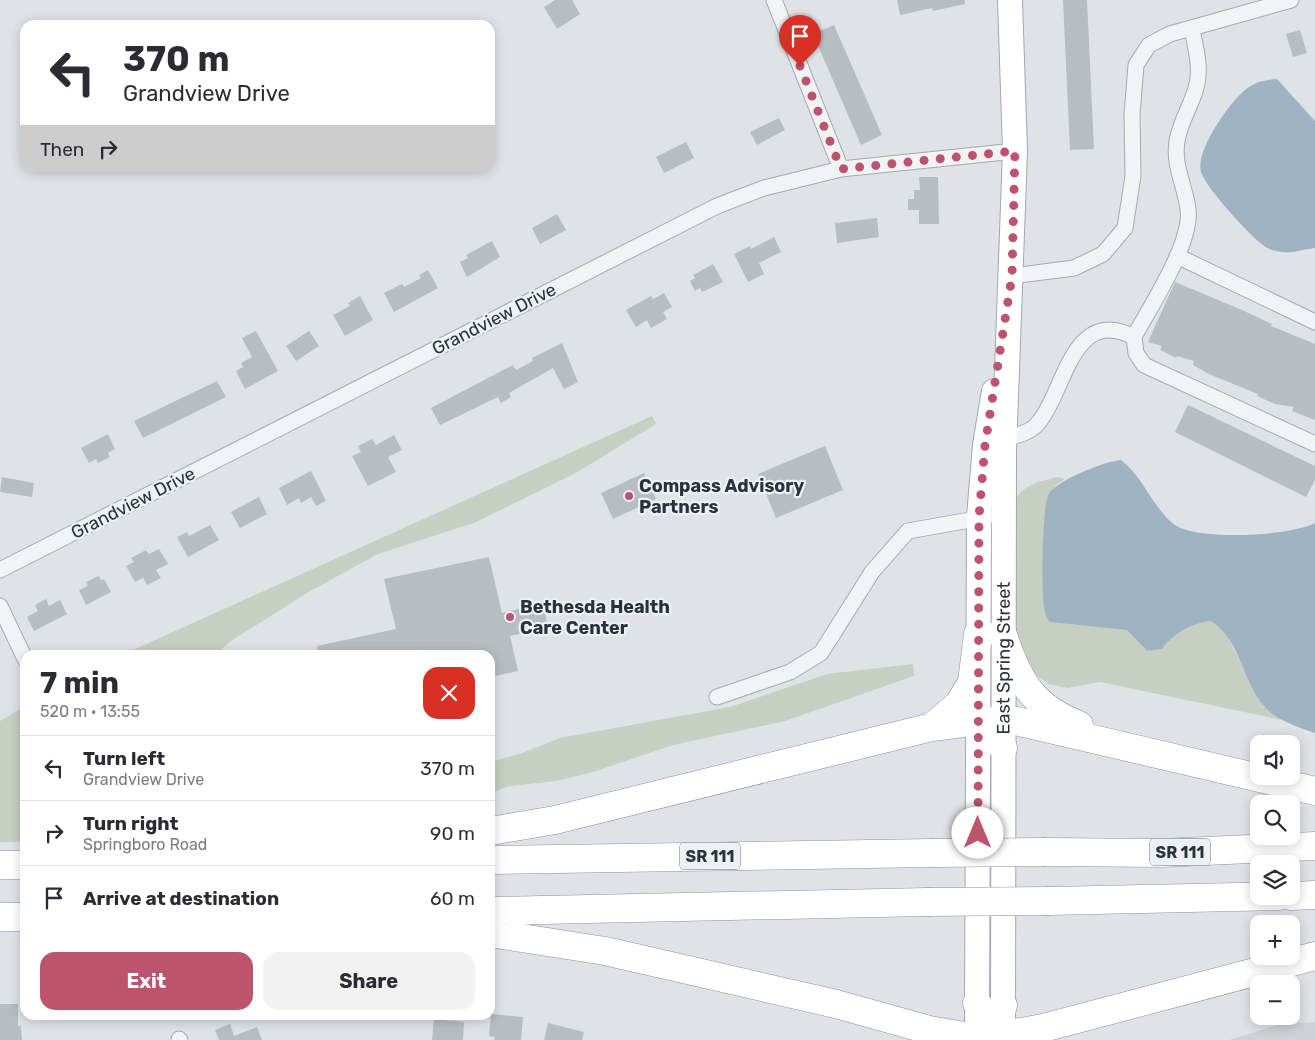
<!DOCTYPE html>
<html lang="en">
<head>
<meta charset="utf-8">
<style>
  :root { --surface:#fff; --page:#f2f2f3; --text:#2b2b33; --muted:#7c7c81; --line:#e1e1e2; --accent:#bd536d }
  body { margin:0; font-family:Rubik,sans-serif; background:var(--page); color:var(--text); height:100vh; display:flex; flex-direction:column; font-size:19px; white-space:nowrap }
  * { box-sizing:border-box; margin:0 }
  p { font-size:16px; color:var(--muted) }
  .icon { flex:none; width:28px; height:28px; fill:none; stroke:currentColor; stroke-width:2; stroke-linecap:round; stroke-linejoin:round }
  .map { position:relative; flex:1; overflow:hidden }
  .drawer { position:absolute; left:20px; top:650px; width:475px; height:370px; display:flex; flex-direction:column; background:var(--surface); border-radius:15px; box-shadow:0 2px 12px #0003 }
  .drawer>* { flex:none }
  .banner { position:absolute; left:20px; top:20px; width:475px; height:152px; border-radius:15px; box-shadow:0 2px 12px #0003; background:#fff; color:var(--text); overflow:hidden }
  .buttons { position:absolute; left:1250px; top:735px; display:grid; gap:10px }
  .buttons a { display:grid; place-items:center; width:50px; height:50px; border-radius:10px; background:var(--surface); box-shadow:0 2px 12px #0003; font-size:25px }
  .pin { position:absolute; display:grid; place-items:center; width:42px; height:42px; color:#fff; margin:-51px -21px; border-radius:50% 50% 50% 0; rotate:-45deg; box-shadow:0 0 5px #0007 }
  .pin .icon { rotate:45deg }
  .me { position:absolute; width:55px; margin:-28px; rotate:0deg; stroke-linejoin:round; filter:drop-shadow(0 0 4px #0008) }
  .turn { display:flex; align-items:center; gap:18px; height:105px; padding:0 20px; font-size:22px }
  .turn .icon { width:65px; height:65px; stroke-width:2.5 }
  .turn b { display:block; font-size:35px; line-height:42px }
  .then { display:flex; align-items:center; height:48px; padding:0 20px; background:#0003; gap:10px; font-size:19px }
  .round { display:grid; place-items:center; flex:none; width:52px; height:52px; border-radius:15px; background:var(--page) }
  .overview { display:flex; align-items:center; justify-content:space-between; height:85px; padding:0 20px }
  h1 { font-size:30px; font-weight:700; line-height:38px }
  .action { display:flex; gap:10px; margin-top:auto; padding:10px 20px }
  .action a { flex:1; height:58px; border-radius:15px; background:var(--accent); color:#fff; font-size:20px; font-weight:700; line-height:58px; text-align:center }
  .action a+a { background:var(--page); color:var(--text) }
  ul { padding:0; list-style:none }
  li { display:flex; align-items:center; gap:15px; height:65px; padding:0 20px; border-top:1px solid var(--line) }
  li div { flex:1 }
  li b { display:block; font-size:19px }
  li em { font-style:normal }
  .map>svg:first-child { display:block }
</style>
</head>
<body>
<div class="map">
<svg width="1315" height="1040" viewBox="0 0 1315 1040">
  <rect width="100%" height="100%" fill="#dfe3e7"/>
  <!-- built -->
  <path fill="#ced2d8" d="M1315,1022V1040H1229L1281,1024Z"/>
  <!-- green -->
  <path fill="#c6cfc1" d="M652,416L656,424L574,474L476,522L378,554L305,594L231,641L215,655H122Z
    M1058,477L1065,479L1057,484L1048,495L1043,539L1044,609L1049,622L1127,630L1147,651L1162,649C1174,633 1191,623 1211,620L1224,630L1264,707L1287,721L1100,682L1067,688L1049,684L1037,676L1020,657L1013,632V504C1023,484 1037,482 1058,477Z
    M913,664L914,676L785,721L673,745L593,772L556,781L510,786L490,793V762L522,753L560,738L730,707L827,674Z
    M25,706V842H0V721Z"/>
  <!-- water -->
  <path fill="#9eb3c2" d="M1277,79L1315,121V248C1305,249 1291,254 1281,252C1275,251 1267,249 1263,245C1249,235 1206,188 1201,172C1195,151 1229,103 1245,90C1254,82 1265,80 1277,79Z
    M1121,460C1142,475 1154,510 1175,525C1198,541 1291,536 1315,523V733C1299,728 1274,719 1264,706C1241,679 1242,642 1211,621C1191,623 1174,633 1162,649L1147,651L1127,630L1049,622C1047,617 1044,612 1044,607C1041,591 1042,505 1049,493C1058,480 1105,461 1121,460Z"/>
  <!-- building -->
  <path fill="#b7bdc3" d="M555,0H572L580,14L557,29L544,7Z
    M897,0H965V4L933,11L932,8L900,15Z
    M1063,0H1087L1094,149L1070,150Z
    M834,25L882,135L861,145L813,34Z
    M1300,30L1307,53L1293,57L1286,34Z
    M779,118L785,130L757,145L750,132Z
    M686,142L694,158L664,173L656,157Z
    M919,177H938L939,224H919V210H908V199H914V190H920Z
    M557,214L566,230L540,244L532,228Z
    M877,218L879,237L837,243L835,223Z
    M774,237L781,252L759,263L764,274L748,282L734,254L750,246L751,249Z
    M492,241L500,257L467,277L460,262L468,258L466,255Z
    M713,264L723,282L702,292L700,288L695,291L690,281L695,278L693,275Z
    M428,270L438,288L394,312L384,293L402,284L404,287L421,278L419,275Z
    M1175,282L1242,310L1272,324L1271,326L1315,344V420L1292,411L1294,407L1275,404L1257,396L1258,394L1209,374L1193,365L1194,361L1177,356L1176,358L1160,350L1162,346L1148,342Z
    M664,293L672,307L663,312L667,319L651,328L647,320L636,327L626,310L651,296L653,299Z
    M360,296L373,320L345,336L333,315L350,306L348,303Z
    M256,331L278,371L245,389L236,371L243,367L241,363L252,357L242,338Z
    M309,331L319,346L296,361L286,346Z
    M562,343L578,382L564,389L553,368L509,393L511,397L501,403L498,397L440,425L431,408L513,365L516,370L533,361L532,358Z
    M217,381L226,397L143,438L134,421Z
    M1188,405L1315,466V480L1306,497L1175,432Z
    M108,434L115,449L108,453L110,457L98,463L96,459L89,463L81,448Z
    M394,435L402,450L388,457L396,472L368,486L352,456L361,452L358,446L372,439L376,445Z
    M825,446L843,490L776,518L758,474Z
    M311,471L326,501L316,506L311,497L301,503L299,498L287,505L279,488Z
    M644,473L656,499L613,519L601,493Z
    M2,477L34,483L32,497L0,492Z
    M259,497L267,514L240,528L231,512Z
    M210,525L219,540L188,557L177,537L187,532L189,536Z
    M159,549L168,564L156,570L161,578L147,585L143,578L135,582L126,566L134,562L131,558L146,550L149,554Z
    M489,557L502,613L543,603L548,627L510,636L518,671L490,677V655H319L317,646L396,629L384,579Z
    M99,576L101,580L104,579L111,592L86,605L79,590L88,586L86,582Z
    M46,599L49,606L60,600L67,614L34,631L27,617L38,611L35,605Z
    M0,1004H18V1026H21L22,1040H0Z
    M491,1014L523,1017L521,1040H494L495,1037L489,1036Z
    M434,1019L464,1022L463,1040H432Z
    M548,1023L584,1032L582,1040H544Z
    M230,1024L234,1036L257,1027L262,1040H219L215,1030Z"/>
  <g fill="none" stroke-linecap="round" stroke-linejoin="round">
    <defs>
      <path id="minor" d="M774,0L841,169
        M1177,256L1315,322
        M1012,276L1074,268L1103,254L1125,228L1133,176L1132,115L1136,65L1149,45L1170,34L1291,0
        M1134,337L1136,353L1144,365L1315,444
        M1005,439C1017,435 1031,433 1039,422C1065,391 1072,305 1134,337C1150,307 1193,242 1188,209C1185,186 1173,165 1177,141C1180,122 1191,106 1196,88C1202,68 1195,47 1192,28
        M0,570L717,206L764,188L841,169L1015,151
        M0,606L25,659
        M717,697L790,672L821,653L872,572L908,531L987,517
        M179,1039L180,1040"/>
      <g id="primary">
        <path d="M977,1021L979,517L985,445L994,391"/>
        <path id="s1" d="M1003,1023L1004,451L1015,151L1010,0"/>
      </g>
      <path id="motorway" d="M1002,632C1017,678 1031,707 1079,725
        M932,727L959,704L972,682L978,634
        M981,734C989,723 1003,720 1016,721L1315,791
        M490,831L555,820L932,727L986,720L995,728L1003,748
        M1045,852L1161,853L1315,846
        M490,860L931,853
        M0,865H25
        M1291,896L1315,895
        M1049,901L1278,896
        M490,911L927,902
        M0,917H25
        M490,933L605,951L836,1004L929,1030L977,1038C992,1030 999,1022 1003,1005
        M977,1003C994,1040 1008,1035 1043,1028L1315,956"/>
    </defs>
    <!-- minor casing -->
    <use href="#minor" stroke="#a5aab0" stroke-width="17"/>
    <!-- primary casing -->
    <use href="#primary" stroke="#a0a8b1" stroke-width="26"/>
    <!-- motorway casing -->
    <use href="#motorway" stroke="#88929b" stroke-width="29"/>
    <!-- minor -->
    <use href="#minor" stroke="#f1f3f5" stroke-width="15"/>
    <!-- primary -->
    <use href="#primary" stroke="#fff" stroke-width="24"/>
    <!-- motorway -->
    <use href="#motorway" stroke="#fff" stroke-width="28"/>
    <defs>
      <path id="motorway-bridge" d="M931,853L1045,852
        M927,902L1049,901"/>
    </defs>
    <!-- motorway-bridge casing -->
    <use href="#motorway-bridge" stroke="#88929b" stroke-width="29" stroke-linecap="butt"/>
    <!-- motorway-bridge -->
    <use href="#motorway-bridge" stroke="#fff" stroke-width="28"/>
  </g>
  <g fill="none" stroke-linecap="round" stroke-linejoin="round">
    <!-- route -->
    <path stroke="#bd536d" stroke-width="9" stroke-dasharray="0 16.2" d="M800,66L841,169L1015,151L1012,276L985,445L979,517L978,833"/>
  </g>
  <!-- markers -->
  <g fill="#bd536d" stroke="#eef1f4" stroke-width="2">
    <circle cx="629" cy="496" r="5"/>
    <circle cx="510" cy="617" r="5"/>
  </g>
  <g text-anchor="middle" dominant-baseline="central" stroke-width="4.5" stroke-linejoin="round" paint-order="stroke">
    <!-- shield labels -->
    <g fill="#eef1f4" stroke="#656b73" stroke-width="1">
      <rect x="1150" y="838.5" width="60" height="27" rx="4"/>
      <rect x="680" y="842.5" width="60" height="27" rx="4"/>
    </g>
    <g font-size="16" font-weight="bold" fill="#2a323c">
      <text x="1180" y="852">SR 111</text>
      <text x="710" y="856">SR 111</text>
    </g>
    <!-- street labels -->
    <g font-size="18" fill="#2a323c" stroke="#eef1f4">
      <text transform="translate(494 319) rotate(-27)">Grandview Drive</text>
      <text transform="translate(133 503) rotate(-27)">Grandview Drive</text>
      <text stroke="none"><textPath href="#s1" startOffset="365">East Spring Street</textPath></text>
    </g>
    <!-- poi labels -->
    <g font-size="18" font-weight="bold" fill="#2a323c" stroke="#eef1f4" text-anchor="start">
      <text x="639" y="486">Compass Advisory<tspan x="639" dy="21">Partners</tspan></text>
      <text x="520" y="607">Bethesda Health<tspan x="520" dy="21">Care Center</tspan></text>
    </g>
  </g>
</svg>
<div class="buttons">
<a><svg class="icon" aria-label="sound" viewBox="0 0 24 24"><path d="M4 9h4l5-4v14l-5-4H4zM17 9q2 3 0 6"/></svg></a>
<a><svg class="icon" aria-label="search" viewBox="0 0 24 24"><circle cx="10" cy="10" r="6"/><path d="M15 15l6 6"/></svg></a>
<a><svg class="icon" aria-label="layers" viewBox="0 0 24 24"><path d="M12 4l9 5-9 5-9-5zM3 14l9 5 9-5"/></svg></a>
<a>+</a>
<a>−</a>
</div>
<div class="pin" style="left:800px;top:66px;background:#d93025"><svg class="icon" aria-label="arrive" viewBox="0 0 24 24"><path d="M6 21V4h12l-3 4 3 4H6"/></svg></div>
<svg class="me" style="left:978px;top:833px" viewBox="-20 -20 40 40"><circle r="19" fill="#fff"/><path d="M0-13L10 11 0 6-10 11z" fill="#bd536d"/></svg>
<div class="banner">
<div class="turn"><svg class="icon" aria-label="left" viewBox="0 0 24 24"><path d="M17 20v-9H6M10 6l-5 5 5 5"/></svg><div><b>370 m</b>Grandview Drive</div></div>
<div class="then">Then<svg class="icon" aria-label="right" viewBox="0 0 24 24"><path d="M7 20v-9h11M14 6l5 5-5 5"/></svg></div>
</div>
<section class="drawer">
<div class="overview"><div><h1>7 min</h1><p>520 m · 13:55</p></div><a class="round" style="background:#d93025;color:#fff"><svg class="icon" aria-label="close" viewBox="0 0 24 24"><path d="M6 6l12 12M18 6L6 18"/></svg></a></div>
<ul>
<li><svg class="icon" aria-label="left" viewBox="0 0 24 24"><path d="M17 20v-9H6M10 6l-5 5 5 5"/></svg><div><b>Turn left</b><p>Grandview Drive</p></div><em>370 m</em></li>
<li><svg class="icon" aria-label="right" viewBox="0 0 24 24"><path d="M7 20v-9h11M14 6l5 5-5 5"/></svg><div><b>Turn right</b><p>Springboro Road</p></div><em>90 m</em></li>
<li><svg class="icon" aria-label="arrive" viewBox="0 0 24 24"><path d="M6 21V4h12l-3 4 3 4H6"/></svg><div><b>Arrive at destination</b></div><em>60 m</em></li>
</ul>
<div class="action"><a>Exit</a><a>Share</a></div>
</section>
</div>
</body>
</html>
